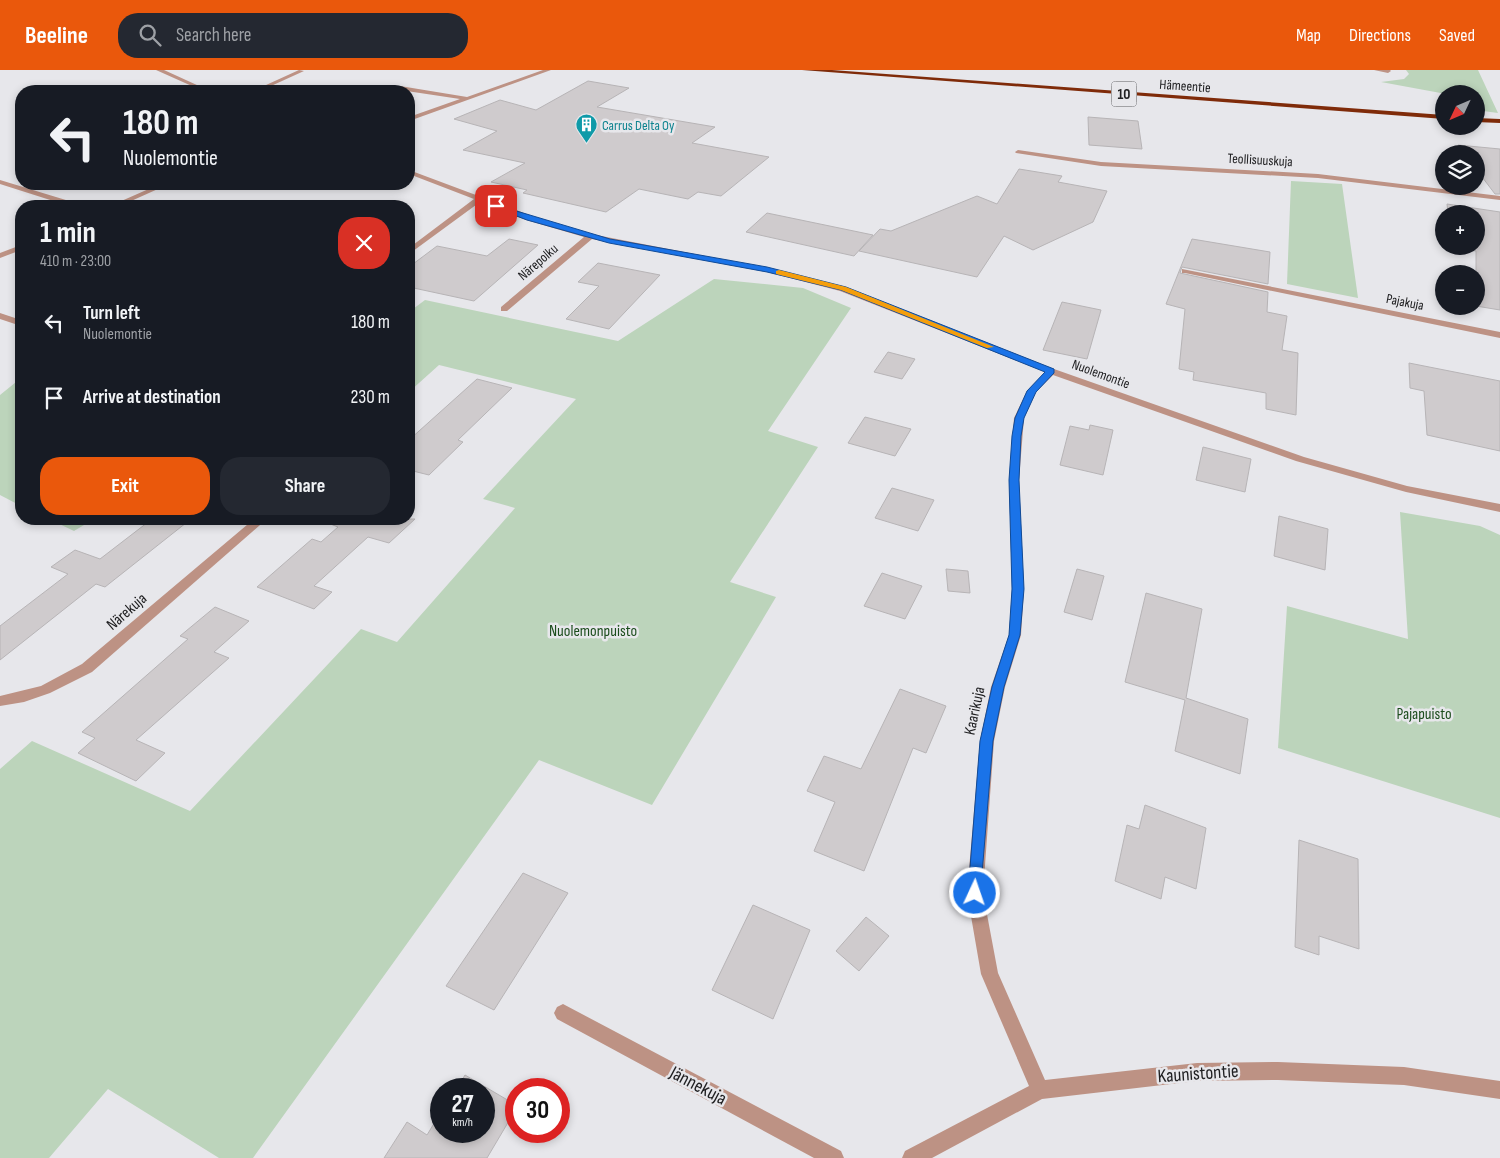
<!DOCTYPE html>
<html lang="en">
<head>
<meta charset="utf-8">
<style>
  :root { --surface:#171b24; --page:#242831; --text:#f1f3f6; --muted:#9ea1a6; --accent:#ea580c }
  body { margin:0; font-family:"Sofia Sans Condensed",sans-serif; background:var(--page); color:var(--text); height:100vh; display:flex; flex-direction:column; font-size:19px; white-space:nowrap }
  * { box-sizing:border-box; margin:0 }
  p { font-size:16px; color:var(--muted) }
  .icon { flex:none; width:28px; height:28px; fill:none; stroke:currentColor; stroke-width:2; stroke-linecap:round; stroke-linejoin:round }
  .map { position:relative; flex:1; overflow:hidden }
  .details { position:absolute; left:15px; top:130px; width:400px; height:325px; display:flex; flex-direction:column; background:var(--surface); border-radius:20px; box-shadow:0 2px 8px #0003 }
  .details>* { flex:none }
  .banner { position:absolute; left:15px; top:15px; width:400px; height:105px; border-radius:20px; box-shadow:0 2px 8px #0003; background:#171b24; color:var(--text); overflow:hidden }
  .needle { width:32px; rotate:226deg }
  .tools { position:absolute; left:1435px; top:15px; display:grid; gap:10px }
  .tools a { display:grid; place-items:center; width:50px; height:50px; border-radius:50%; background:var(--surface); box-shadow:0 2px 8px #0003; font-size:25px }
  .speed { position:absolute; left:430px; top:1008px; display:flex; gap:10px; font-size:25px; font-weight:700; text-align:center }
  .speed>* { display:grid; place-content:center; width:65px; height:65px; border-radius:50%; background:var(--surface); box-shadow:0 2px 8px #0003; line-height:1 }
  .speed small { font-size:12px; font-weight:400 }
  .speed .limit { border:8px solid #d22; background:#fff; color:#111 }
  .pin { position:absolute; display:grid; place-items:center; width:42px; height:42px; color:#fff; margin:-21px; border-radius:10px; box-shadow:0 2px 8px #0006 }
  .me { position:absolute; width:55px; margin:-28px; rotate:3deg; stroke-linejoin:round; filter:drop-shadow(0 0 4px #0008) }
  .turn { display:flex; align-items:center; gap:18px; height:105px; padding:0 25px; font-size:22px }
  .turn .icon { width:65px; height:65px; stroke-width:2.5 }
  .turn b { display:block; font-size:35px; line-height:42px }
  .round { display:grid; place-items:center; flex:none; width:52px; height:52px; border-radius:20px; background:var(--page) }
  .head { display:flex; align-items:center; justify-content:space-between; height:85px; padding:0 25px }
  h1 { font-size:30px; font-weight:700; line-height:38px }
  .primary-button { display:flex; gap:10px; margin-top:auto; padding:10px 25px }
  .primary-button a { flex:1; height:58px; border-radius:20px; background:var(--accent); color:#fff; font-size:20px; font-weight:700; line-height:58px; text-align:center }
  .primary-button a+a { background:var(--page); color:var(--text) }
  ul { padding:0; list-style:none }
  li { display:flex; align-items:center; gap:15px; height:75px; padding:0 25px }
  li div { flex:1 }
  li b { display:block; font-size:19px }
  li em { font-style:normal }
  header { display:flex; align-items:center; gap:30px; box-sizing:border-box; height:70px; padding:0 25px; background:var(--accent); color:#fff }
  header strong { font-size:24px }
  nav { display:flex; gap:28px; margin-inline-start:auto; font-size:18px }
  .search { width:350px; height:45px; background:var(--page); display:flex; align-items:center; gap:12px; box-sizing:border-box; padding:0 18px; border-radius:20px; color:var(--muted); font-size:19px }
  .map>svg:first-child { display:block }
</style>
</head>
<body>
<header>
<strong>Beeline</strong>
<div class="search"><svg class="icon" aria-label="search" viewBox="0 0 24 24"><circle cx="10" cy="10" r="6"/><path d="M15 15l6 6"/></svg>Search here</div>
<nav><a>Map</a><a>Directions</a><a>Saved</a></nav>
</header>
<div class="map">
<svg width="1500" height="1088" viewBox="0 0 1500 1088">
  <rect width="100%" height="100%" fill="#e7e7eb"/>
  <!-- green -->
  <path fill="#bcd4bb" d="M1406,0H1478L1498,43L1476,40V24H1446L1381,12L1404,9L1409,4Z
    M1291,111L1342,114L1358,228L1287,214Z
    M714,209L803,218L851,238L768,361L818,377L730,512L776,527L652,735L539,690L253,1088H219L108,1019L49,1088H0V699L32,671L190,741L361,559L397,572L515,438L483,429L576,329L439,295L409,322V242L425,230L618,271Z
    M21,308V436L0,425V325Z
    M1400,442L1480,456L1500,465V748L1278,678L1287,536L1408,569Z
    M49,449H94L74,461Z"/>
  <!-- building -->
  <path fill="#cfcbcd" stroke="#b7b4b6" d="M588,11L629,18L597,37L715,57L692,73L769,87L721,126L698,122L688,129L639,119L606,142L523,123L527,120L491,112L525,93L463,80L497,61L454,49L500,30L536,40Z
    M1088,47L1138,51L1142,79L1089,75Z
    M1458,75L1500,79V124H1495L1476,99V84H1464Z
    M1019,99L1062,106L1058,112L1107,121L1093,152L1033,180L1004,166L977,207L859,181L880,159L891,161L977,126L997,134Z
    M1447,134L1500,142V240L1476,236V181L1453,177L1476,176V144H1448Z
    M767,143L873,165L854,186L746,162Z
    M509,169L538,175L474,231L409,217V197L437,176L487,186Z
    M1192,169L1270,182L1268,214L1182,197L1180,203L1268,222L1267,242L1287,246L1282,280L1298,283L1296,345L1266,339V323L1193,310L1194,302L1179,299L1185,239L1166,234Z
    M598,193L660,205L609,259L566,249L599,216L578,212Z
    M1062,232L1101,240L1087,289L1043,280Z
    M888,282L915,289L902,309L874,302Z
    M1409,293L1500,311V381L1427,365L1424,321L1410,318Z
    M477,309L512,318L458,370L463,372L429,405L409,400V370Z
    M865,347L911,359L895,386L848,373Z
    M1090,355L1113,360L1103,405L1060,395L1070,356L1089,360Z
    M1203,377L1251,389L1245,422L1196,410Z
    M892,418L934,430L918,461L875,448Z
    M1279,446L1328,459L1325,500L1274,486Z
    M152,449H191L105,517L96,514L0,590V556L68,504L51,497L75,480L100,489Z
    M328,449H415L389,473L368,467L314,516L332,522L314,539L257,517L312,469L321,472L338,457L328,453Z
    M946,499L968,501L970,523L948,521Z
    M1077,499L1104,506L1092,550L1064,542Z
    M882,503L922,516L905,549L864,536Z
    M1146,523L1202,539L1186,628L1248,649L1240,704L1175,681L1185,630L1125,612Z
    M215,537L249,551L214,582L229,588L136,670L165,683L136,711L78,683L95,668L82,662L188,569L180,566Z
    M900,619L946,636L926,683L913,678L864,801L814,781L835,732L807,721L824,686L861,699Z
    M1145,735L1206,758L1196,819L1165,807L1161,829L1115,811L1127,755L1139,759Z
    M1299,770L1358,789L1359,879L1319,866V885L1295,877Z
    M523,803L568,823L494,940L446,916Z
    M753,835L810,860L773,949L712,920Z
    M866,847L889,866L859,901L836,881Z
    M465,1005L516,1035V1039L487,1088H384L407,1052L427,1065L441,1042V1061H484V1019H457Z"/>
  <g fill="none" stroke-linecap="round" stroke-linejoin="round">
    <!-- minor -->
    <path fill="#bd9284" fill-rule="evenodd" d="M156,0H164L210,21H203Z
      M299,0L304,1L260,21H253Z
      M543,0H551L409,51V47L460,29L400,20L346,21L361,17L371,19L400,16L467,27Z
      M1374,0H1390L1391,1L1388,3Z
      M409,60L414,64L412,75L409,77Z
      M1018,80L1101,92L1318,104L1500,126V130L1318,108L1101,96L1016,83L1015,82Z
      M409,100L532,146L591,164L767,198L846,217L1054,299L1304,387L1407,416L1500,434V442L1406,422L1296,391L1053,305L1036,322L1024,348L1019,410L1024,519L1021,565L1005,617L994,671L983,823L998,903L1045,1010L1197,993L1278,992L1404,997L1500,1011V1029L1404,1015L1278,1010L1197,1011L1042,1029L932,1088H902L905,1081L1029,1016L981,904L967,823L980,671L991,617L1009,565L1012,519L1009,410L1014,348L1027,321L1045,302L840,221L767,202L592,169L507,241H501V237L584,167L526,150L480,132L409,184V178L474,129L409,104Z
      M0,110L79,134L80,136H69L0,114Z
      M160,114H169L120,136H110Z
      M21,175V180L0,188V183Z
      M1182,199L1500,262V268L1185,203H1182Z
      M0,243L21,250V256L0,249Z
      M254,449H267L92,602L50,623L24,632L0,636V626L41,616L82,594Z
      M563,934L841,1081L844,1088H814L557,949L554,943L557,937Z"/>
    <!-- highway -->
    <path fill="#7f2b09" fill-rule="evenodd" d="M802,0H832L1444,45V49Z
      M1476,48L1500,49V53L1476,52Z"/>
  </g>
  <!-- route -->
  <path fill="#1a73e8" stroke="#114b97" d="M493,134L610,169L767,197L846,217L1054,299V303L1036,322L1024,348L1021,366L1019,410L1024,519L1020,565L1004,617L993,671L980,828L975,830L970,828L968,823L980,671L992,617L1009,565L1012,519L1009,410L1012,366L1015,348L1027,321L1045,302L841,220L767,202L609,173L527,150L493,137Z"/>
  <!-- slow -->
  <path fill="#f59e0b" d="M779,200L846,217L994,277L987,278L841,220L776,204V201Z"/>
  <!-- icons -->
  <defs>
    <symbol id="building-pin" viewBox="-11 -11 22 30"><path d="M0 17L-7.5 6A9.5 9.5 0 1 1 7.5 6Z" fill="#0f9aa8" stroke="#e7e7eb"/><path d="M-4-6H4V6H1V3H-1V6H-4ZM-2.5-4.3h1.7v1.8h-1.7ZM.8-4.3h1.7v1.8H.8ZM-2.5-1h1.7V.8h-1.7ZM.8-1h1.7V.8H.8Z" fill="#fff"/></symbol>
  </defs>
  <g fill-rule="evenodd">
    <use href="#building-pin" x="574" y="42" width="25" height="34"/>
  </g>
  <g text-anchor="middle" dominant-baseline="central" stroke-width="5" stroke-linejoin="round" paint-order="stroke">
    <!-- far-street labels -->
    <g font-size="14" fill="#202022" stroke="#e7e7eb">
      <text transform="translate(1185 16) rotate(4)">Hämeentie</text>
      <text transform="translate(1260 90) rotate(3)">Teollisuuskuja</text>
      <text transform="translate(538 192) rotate(-41)">Närepolku</text>
      <text transform="translate(1405 232) rotate(11)">Pajakuja</text>
      <text transform="translate(1101 304) rotate(20)">Nuolemontie</text>
    </g>
    <!-- far-culture labels -->
    <g font-size="14" fill="#0d838f" stroke="#e7e7eb" text-anchor="start">
      <text x="602" y="55">Carrus Delta Oy</text>
    </g>
    <!-- shield labels -->
    <rect fill="#e7e7eb" stroke="#5c5c5e" stroke-width="1" x="1111.5" y="11.5" width="25" height="25" rx="4"/>
    <g font-size="15" font-weight="bold" fill="#202022">
      <text x="1124" y="24">10</text>
    </g>
    <!-- street labels -->
    <g font-size="16" fill="#202022" stroke="#e7e7eb">
      <text transform="translate(127 542) rotate(-41)">Närekuja</text>
      <text transform="translate(975 641) rotate(-78)">Kaarikuja</text>
    </g>
    <!-- park labels -->
    <g font-size="16" fill="#1c4d1d" stroke="#e7e7eb">
      <text x="593" y="561">Nuolemonpuisto</text>
      <text x="1424" y="644">Pajapuisto</text>
    </g>
    <!-- near-street labels -->
    <g font-size="19" fill="#202022" stroke="#e7e7eb">
      <text transform="translate(1198 1004) rotate(-4)">Kaunistontie</text>
      <text transform="translate(698 1016) rotate(28)">Jännekuja</text>
    </g>
  </g>
</svg>
<div class="tools">
<a><svg class="needle" viewBox="-14 -14 28 28"><path d="M0-13l5 13h-10z" fill="#e53935"/><path d="M0 13l5-13h-10z" fill="#9ea1a6"/></svg></a>
<a><svg class="icon" aria-label="layers" viewBox="0 0 24 24"><path d="M12 4l9 5-9 5-9-5zM3 14l9 5 9-5"/></svg></a>
<a>+</a>
<a>−</a>
</div>
<div class="speed"><div>27<small>km/h</small></div><div class="limit">30</div></div>
<div class="pin" style="left:496px;top:136px;background:#d93025"><svg class="icon" aria-label="arrive" viewBox="0 0 24 24"><path d="M6 21V4h12l-3 4 3 4H6"/></svg></div>
<svg class="me" style="left:975px;top:823px" viewBox="-20 -20 40 40"><circle r="17" fill="#1a73e8" stroke="#fff" stroke-width="3"/><path d="M0-11L8 9 0 5-8 9z" fill="#fff"/></svg>
<div class="banner">
<div class="turn"><svg class="icon" aria-label="left" viewBox="0 0 24 24"><path d="M17 20v-9H6M10 6l-5 5 5 5"/></svg><div><b>180 m</b>Nuolemontie</div></div>
</div>
<section class="details">
<div class="head"><div><h1>1 min</h1><p>410 m · 23:00</p></div><a class="round" style="background:#d93025;color:#fff"><svg class="icon" aria-label="close" viewBox="0 0 24 24"><path d="M6 6l12 12M18 6L6 18"/></svg></a></div>
<ul>
<li><svg class="icon" aria-label="left" viewBox="0 0 24 24"><path d="M17 20v-9H6M10 6l-5 5 5 5"/></svg><div><b>Turn left</b><p>Nuolemontie</p></div><em>180 m</em></li>
<li><svg class="icon" aria-label="arrive" viewBox="0 0 24 24"><path d="M6 21V4h12l-3 4 3 4H6"/></svg><div><b>Arrive at destination</b></div><em>230 m</em></li>
</ul>
<div class="primary-button"><a>Exit</a><a>Share</a></div>
</section>
</div>
</body>
</html>
